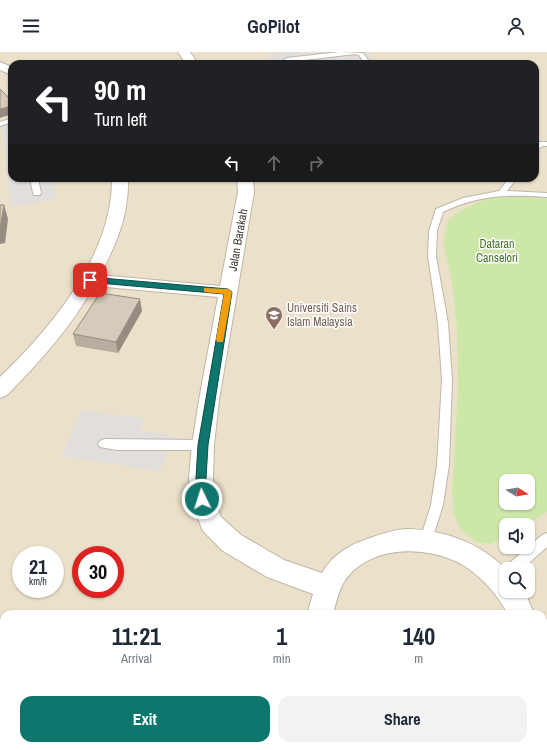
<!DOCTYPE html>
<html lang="en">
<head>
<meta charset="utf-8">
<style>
  :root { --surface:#fff; --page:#f2f2f3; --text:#1f2937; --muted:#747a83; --accent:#0f766e }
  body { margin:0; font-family:"Archivo Narrow",sans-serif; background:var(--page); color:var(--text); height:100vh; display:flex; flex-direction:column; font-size:15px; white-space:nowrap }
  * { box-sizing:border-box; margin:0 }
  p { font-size:13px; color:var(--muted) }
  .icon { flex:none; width:22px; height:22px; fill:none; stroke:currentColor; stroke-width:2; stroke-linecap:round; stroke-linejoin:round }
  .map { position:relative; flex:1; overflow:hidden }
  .drawer { position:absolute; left:0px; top:558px; width:547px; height:140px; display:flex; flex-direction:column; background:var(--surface); border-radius:12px 12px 0 0; box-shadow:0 1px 3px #0004 }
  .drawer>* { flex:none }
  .banner { position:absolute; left:8px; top:8px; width:531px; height:122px; border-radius:12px; box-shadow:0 1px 3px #0004; background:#202124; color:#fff; overflow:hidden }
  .needle { width:26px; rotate:101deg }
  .buttons { position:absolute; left:499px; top:422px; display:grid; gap:8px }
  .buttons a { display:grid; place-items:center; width:36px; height:36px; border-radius:8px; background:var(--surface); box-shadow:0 1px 3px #0004; font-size:20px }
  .speed { position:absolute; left:12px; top:494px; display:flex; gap:8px; font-size:20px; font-weight:700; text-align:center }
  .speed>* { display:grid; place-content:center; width:52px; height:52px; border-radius:50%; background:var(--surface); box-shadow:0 1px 3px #0004; line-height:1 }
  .speed small { font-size:10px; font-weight:400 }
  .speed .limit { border:6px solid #d22; background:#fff; color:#111 }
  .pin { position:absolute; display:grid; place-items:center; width:34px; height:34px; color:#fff; margin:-17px; border-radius:8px; box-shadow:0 2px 6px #0006 }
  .me { position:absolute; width:44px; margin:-22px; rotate:356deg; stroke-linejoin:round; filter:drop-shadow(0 0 3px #0008) }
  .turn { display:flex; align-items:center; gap:14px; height:84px; padding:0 20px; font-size:18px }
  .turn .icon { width:52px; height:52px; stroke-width:2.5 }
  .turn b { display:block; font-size:28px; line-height:34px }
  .lanes { display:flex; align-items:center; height:38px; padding:0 20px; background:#0003; justify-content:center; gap:20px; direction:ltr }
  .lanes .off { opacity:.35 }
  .eta { display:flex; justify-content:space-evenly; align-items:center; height:68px; text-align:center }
  .eta b { font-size:24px; font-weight:800; line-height:28px }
  .cta { display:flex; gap:8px; margin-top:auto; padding:8px 20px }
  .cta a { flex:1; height:46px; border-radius:12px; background:var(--accent); color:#fff; font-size:16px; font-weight:800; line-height:46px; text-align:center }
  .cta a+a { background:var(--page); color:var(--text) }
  header { display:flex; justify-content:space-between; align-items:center; height:52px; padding:0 20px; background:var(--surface); font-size:18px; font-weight:800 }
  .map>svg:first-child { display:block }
</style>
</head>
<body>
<header><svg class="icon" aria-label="menu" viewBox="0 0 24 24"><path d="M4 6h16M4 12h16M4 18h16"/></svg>GoPilot<svg class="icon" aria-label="person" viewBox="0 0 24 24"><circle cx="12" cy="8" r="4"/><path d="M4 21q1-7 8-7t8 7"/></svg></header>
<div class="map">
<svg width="547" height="698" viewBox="0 0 547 698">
  <rect width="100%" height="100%" fill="#f1ece2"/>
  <!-- education -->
  <path fill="#ebe1cb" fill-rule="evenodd" d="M0,0H547V698H0ZM12,12H535V126H12ZM506,429H528V451H506ZM506,473H528V495H506ZM21,503H55V537H21ZM81,503H115V537H81ZM506,517H528V539H506ZM4,562H543V694H4Z"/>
  <!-- green -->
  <path fill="#cde7a9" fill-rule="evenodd" d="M507,143L547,146V460L527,473H506V486L490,492L475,489L461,479L454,463L452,440L458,335L457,277L452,231L443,189L448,168C469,152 481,148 507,143ZM506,429H528V451H506Z"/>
  <!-- parking -->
  <path fill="#e1dedb" d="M284,0H369L371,11L296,12L264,6L276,1Z
    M12,70V126H52L56,147L11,155L1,71Z
    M82,359L145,366L140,379L172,383L161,419L61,404Z"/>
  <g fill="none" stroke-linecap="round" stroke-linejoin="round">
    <defs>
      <path id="lane" d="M339,0L363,1L371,12H365L359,3L355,2L287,10L284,8L287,6Z
        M12,66V70L0,74V70Z
        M538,90H547V94H543L535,99V93Z
        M30,126H38L41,141L40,143H34L33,141Z
        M509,126H517L507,139L547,141V145C508,142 478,143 443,160L437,179L436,204L448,271L452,328L449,413L443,453L432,488L431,492L426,494L421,492L420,488L431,453L437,413L442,328L438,271L428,204L429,179L436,157L463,146L499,139Z
        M104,387L203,388L207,390L209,393L207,396L203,398H117L100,395L98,392L100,389Z
        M547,481V495L522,517H506V518L505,517L507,513L542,483Z"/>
      <path id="street" d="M178,0H190L198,12H186Z
        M0,10L12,15V23L0,18Z
        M112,126H128C129,163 117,191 100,223L220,234L238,140L237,126H253L254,140L219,348L214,393L213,426L214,447L221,465L241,483L284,508L322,521C332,503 349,493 367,487C381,482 395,477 409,477C444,478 483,492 506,518V539H523L527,545L534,562H508C498,543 481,524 463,513C427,493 369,492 344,530C338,540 336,551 333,562H307L313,542L267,525L223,499L203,479L190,447L189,426L192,393L199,348L218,245L94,234C71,275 40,310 7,343L0,346V325C52,275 113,202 112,126Z
        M543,655L547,657V689L543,687Z"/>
      <path id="secondary" d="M320,694H352L350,698H318Z
        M388,694H420L418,698H386Z"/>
    </defs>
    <!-- lane casing -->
    <use href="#lane" stroke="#c0b6a7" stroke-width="2"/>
    <!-- street casing -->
    <use href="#street" stroke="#c0b6a7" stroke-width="2"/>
    <!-- secondary casing -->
    <use href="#secondary" stroke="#d3c090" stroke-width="2"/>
    <!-- lane -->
    <use href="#lane" fill="#fff" fill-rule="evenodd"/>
    <!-- street -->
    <use href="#street" fill="#fff" fill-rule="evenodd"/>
    <!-- secondary -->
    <use href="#secondary" fill="#ffedbe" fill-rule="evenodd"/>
  </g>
  <!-- wall -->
  <path fill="#b8aea0" d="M142,259L118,301L76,294L73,282Z"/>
  <!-- shaded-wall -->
  <path fill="#968d82" d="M12,54V62L0,66V57Z
    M4,153L8,167L5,191L0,192V177Z
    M140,247L142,259L118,301L116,290Z"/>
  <!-- building -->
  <path fill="#d6caba" stroke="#968d82" d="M0,37L12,49V54L0,57Z
    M0,153H4L0,177Z
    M100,241L140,247L116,290L73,282Z"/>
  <!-- route -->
  <path fill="#0f766e" stroke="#0a4d48" d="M90,225L228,237L232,240L208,393L206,426L207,447L206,450L202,451L198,450L197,447L196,426L198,393L224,242L87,230L86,228Z"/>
  <!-- slow -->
  <path fill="#f59e0b" d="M204,236L228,237L232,240L223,290H217L216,287L224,242L204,240Z"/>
  <!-- icons -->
  <defs>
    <symbol id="university-pin" viewBox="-11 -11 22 30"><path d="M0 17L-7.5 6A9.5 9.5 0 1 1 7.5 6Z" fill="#8d6e63" stroke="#fff"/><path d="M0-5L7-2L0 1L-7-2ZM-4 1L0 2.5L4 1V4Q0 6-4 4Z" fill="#fff"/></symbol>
  </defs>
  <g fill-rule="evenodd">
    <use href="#university-pin" x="264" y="253" width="20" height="27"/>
  </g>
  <g text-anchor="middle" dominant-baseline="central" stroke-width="3" stroke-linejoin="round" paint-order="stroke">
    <!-- street labels -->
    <g font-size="12" fill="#433c32" stroke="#fff">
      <text transform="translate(238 188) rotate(-80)">Jalan Barakah</text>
    </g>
    <!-- park labels -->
    <g font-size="12" fill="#467426" stroke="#fff">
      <text x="497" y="192">Dataran<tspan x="497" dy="14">Canselori</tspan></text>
    </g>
    <!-- education labels -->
    <g font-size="12" fill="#785e54" stroke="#fff" text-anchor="start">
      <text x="287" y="256">Universiti Sains<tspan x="287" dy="14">Islam Malaysia</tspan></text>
    </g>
  </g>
</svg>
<div class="buttons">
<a><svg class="needle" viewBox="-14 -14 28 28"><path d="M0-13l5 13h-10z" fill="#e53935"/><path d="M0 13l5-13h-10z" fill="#747a83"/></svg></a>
<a><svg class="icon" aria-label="sound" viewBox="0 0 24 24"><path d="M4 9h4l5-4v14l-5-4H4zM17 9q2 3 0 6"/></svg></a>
<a><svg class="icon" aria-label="search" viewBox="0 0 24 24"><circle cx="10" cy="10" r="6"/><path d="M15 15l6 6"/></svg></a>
</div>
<div class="speed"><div>21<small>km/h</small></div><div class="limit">30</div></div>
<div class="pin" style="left:90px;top:228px;background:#d93025"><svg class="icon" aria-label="arrive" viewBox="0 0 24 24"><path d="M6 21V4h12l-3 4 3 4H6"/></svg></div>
<svg class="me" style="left:202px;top:447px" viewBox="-20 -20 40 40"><circle r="17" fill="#0f766e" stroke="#fff" stroke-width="3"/><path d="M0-11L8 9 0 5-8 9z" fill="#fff"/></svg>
<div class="banner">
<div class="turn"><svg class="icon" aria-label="left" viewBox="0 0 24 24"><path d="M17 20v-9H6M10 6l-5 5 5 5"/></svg><div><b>90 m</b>Turn left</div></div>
<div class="lanes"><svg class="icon" aria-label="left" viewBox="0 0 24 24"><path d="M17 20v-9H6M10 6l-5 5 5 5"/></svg><svg class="icon off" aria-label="ahead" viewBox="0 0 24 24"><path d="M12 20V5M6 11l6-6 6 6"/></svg><svg class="icon off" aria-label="right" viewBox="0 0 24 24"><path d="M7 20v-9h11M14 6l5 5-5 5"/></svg></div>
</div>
<section class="drawer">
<div class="eta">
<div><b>11:21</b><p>Arrival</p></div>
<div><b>1</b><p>min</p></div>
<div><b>140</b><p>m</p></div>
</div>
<div class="cta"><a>Exit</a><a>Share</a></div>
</section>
</div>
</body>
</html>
